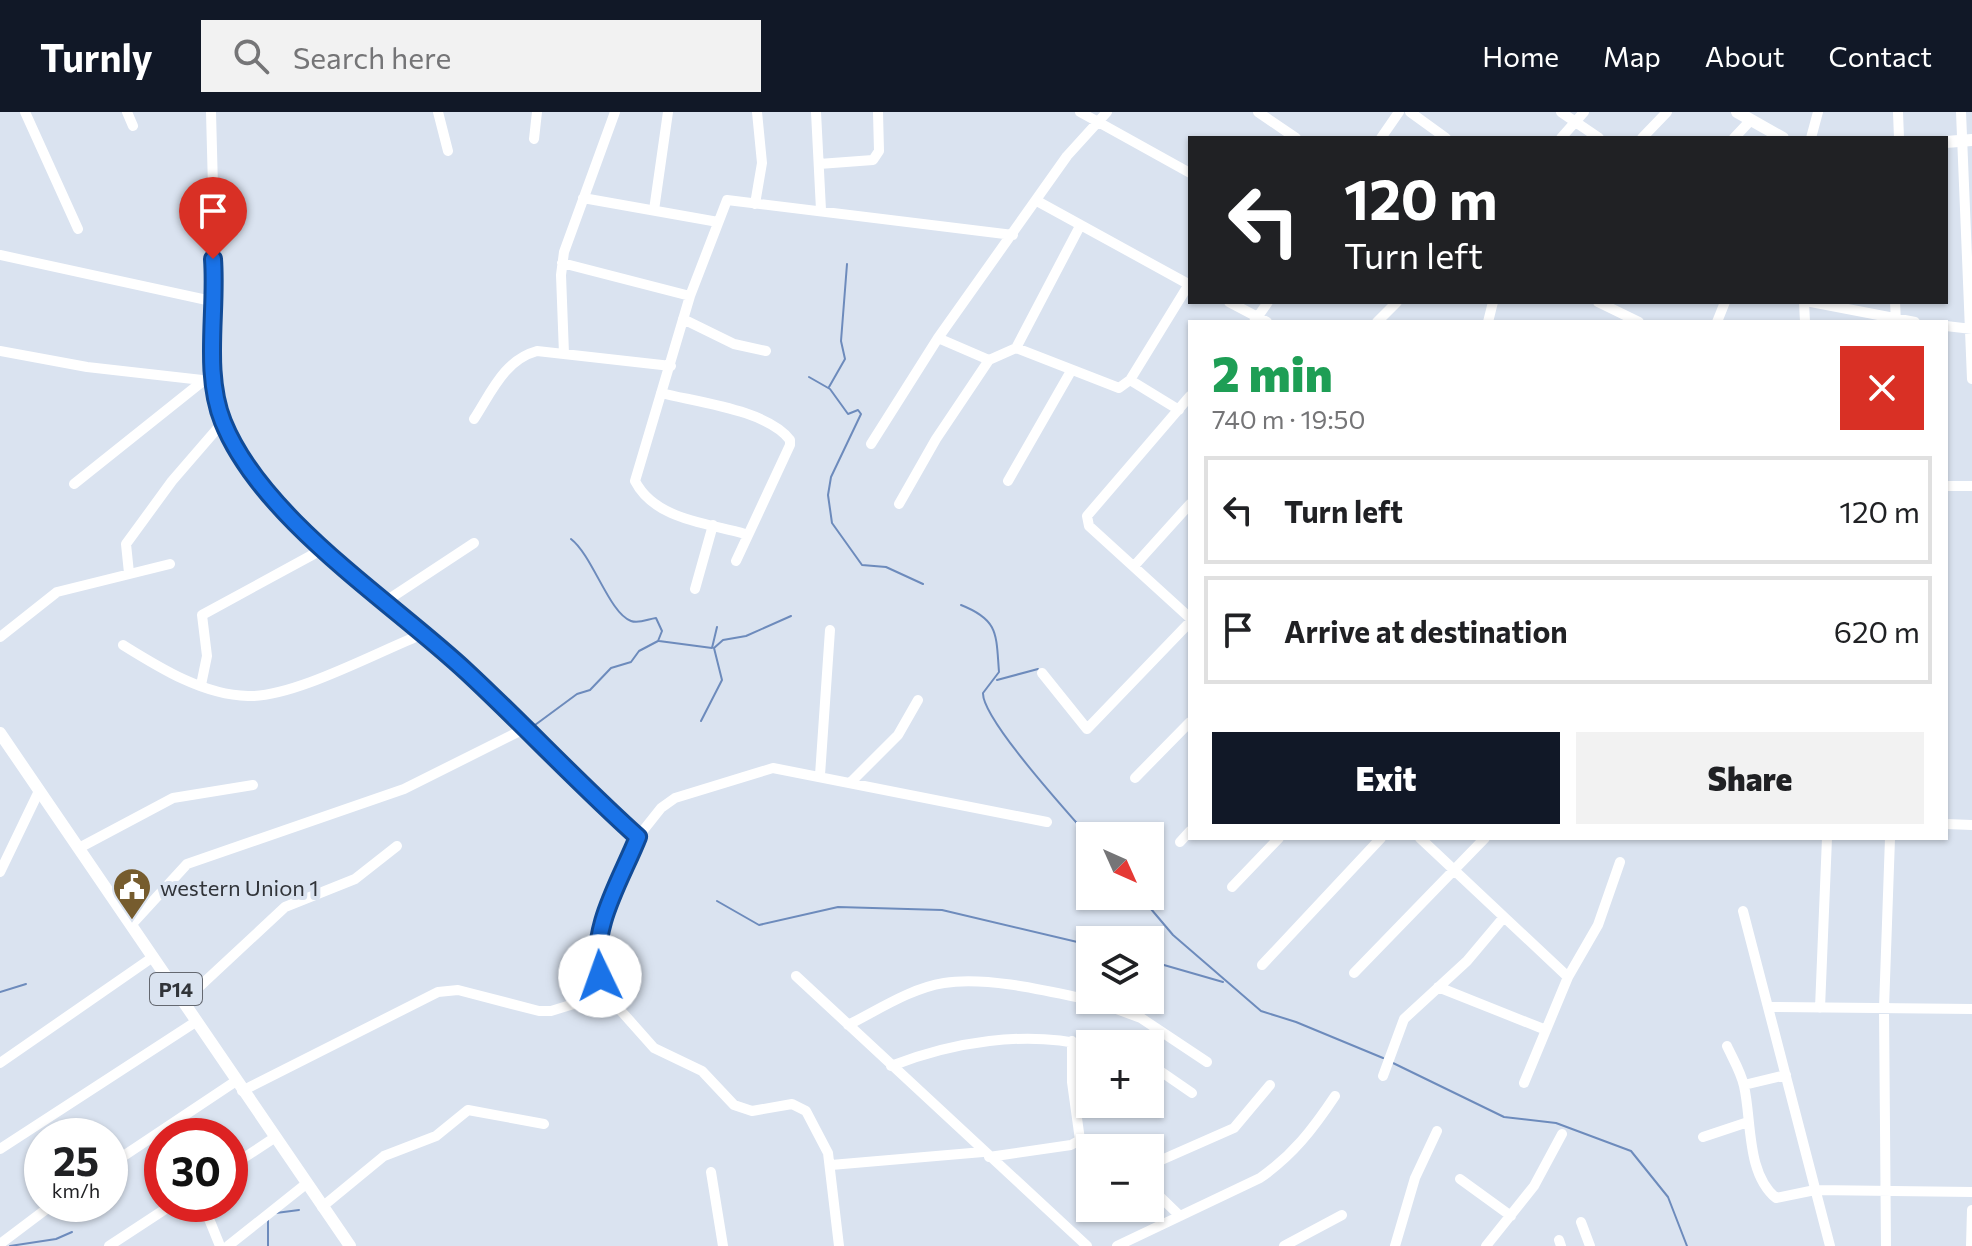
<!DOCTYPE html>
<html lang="en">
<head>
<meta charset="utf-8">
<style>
  :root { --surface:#fff; --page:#f2f2f2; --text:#202124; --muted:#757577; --line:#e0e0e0; --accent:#111827 }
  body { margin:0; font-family:Commissioner,sans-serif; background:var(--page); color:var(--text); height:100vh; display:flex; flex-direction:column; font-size:30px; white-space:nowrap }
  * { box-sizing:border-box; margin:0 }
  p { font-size:26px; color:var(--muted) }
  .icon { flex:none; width:44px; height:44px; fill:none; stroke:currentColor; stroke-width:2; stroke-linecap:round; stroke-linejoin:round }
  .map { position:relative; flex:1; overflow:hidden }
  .details { position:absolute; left:1188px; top:208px; width:760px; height:520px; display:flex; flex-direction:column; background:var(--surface); border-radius:0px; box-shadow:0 2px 6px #0004 }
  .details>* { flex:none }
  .top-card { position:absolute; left:1188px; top:24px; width:760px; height:168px; border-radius:0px; box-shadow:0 2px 6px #0004; background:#202124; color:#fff; overflow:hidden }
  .needle { width:52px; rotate:135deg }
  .fabs { position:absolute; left:1076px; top:710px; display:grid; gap:16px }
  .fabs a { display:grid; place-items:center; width:88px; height:88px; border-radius:0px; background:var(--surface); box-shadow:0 2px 6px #0004; font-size:40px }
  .speed { position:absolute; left:24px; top:1006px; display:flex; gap:16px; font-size:40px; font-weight:700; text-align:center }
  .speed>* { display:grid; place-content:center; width:104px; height:104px; border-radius:50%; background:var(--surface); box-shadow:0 2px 6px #0004; line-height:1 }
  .speed small { font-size:20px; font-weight:400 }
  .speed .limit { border:12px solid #d22; background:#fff; color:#111 }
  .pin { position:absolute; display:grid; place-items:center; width:68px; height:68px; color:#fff; margin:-82px -34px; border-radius:50% 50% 50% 0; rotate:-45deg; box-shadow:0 0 8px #0007 }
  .pin .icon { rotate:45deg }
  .me { position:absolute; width:88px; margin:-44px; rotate:357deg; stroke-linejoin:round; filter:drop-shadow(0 0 6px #0008) }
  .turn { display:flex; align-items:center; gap:28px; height:168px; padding:0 24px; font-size:36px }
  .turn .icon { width:104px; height:104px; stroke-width:2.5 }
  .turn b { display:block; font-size:56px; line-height:68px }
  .round { display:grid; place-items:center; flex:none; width:84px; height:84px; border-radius:0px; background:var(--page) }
  .summary { display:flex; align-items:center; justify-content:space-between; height:136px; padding:0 24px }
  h1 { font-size:48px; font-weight:800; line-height:60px; color:#1e9e55 }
  .primary-button { display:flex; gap:16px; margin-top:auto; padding:16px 24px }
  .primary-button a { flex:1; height:92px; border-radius:0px; background:var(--accent); color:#fff; font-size:32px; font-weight:800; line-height:92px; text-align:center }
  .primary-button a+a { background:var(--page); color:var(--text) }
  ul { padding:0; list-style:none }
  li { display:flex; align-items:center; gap:24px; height:108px; margin:0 16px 12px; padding:0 8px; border:4px solid var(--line); border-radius:0px }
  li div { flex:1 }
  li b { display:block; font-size:30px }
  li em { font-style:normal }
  header { display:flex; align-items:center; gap:48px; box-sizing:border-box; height:112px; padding:0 40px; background:var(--accent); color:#fff }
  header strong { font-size:38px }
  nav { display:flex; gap:44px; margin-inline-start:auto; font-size:28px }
  .search { width:560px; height:72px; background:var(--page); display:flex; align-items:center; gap:20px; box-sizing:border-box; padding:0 28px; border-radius:0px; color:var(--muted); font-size:30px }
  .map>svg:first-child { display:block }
</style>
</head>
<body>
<header>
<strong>Turnly</strong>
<div class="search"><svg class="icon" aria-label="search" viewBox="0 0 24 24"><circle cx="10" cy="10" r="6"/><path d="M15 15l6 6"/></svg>Search here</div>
<nav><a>Home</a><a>Map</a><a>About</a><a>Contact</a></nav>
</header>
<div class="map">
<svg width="1972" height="1134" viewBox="0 0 1972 1134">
  <rect width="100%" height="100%" fill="#dae3f0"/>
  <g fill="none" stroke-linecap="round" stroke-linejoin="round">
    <!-- stream -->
    <path stroke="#6d8bbc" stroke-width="2" d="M809,265L830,277L848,302L858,298L861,302L831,365L828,383L832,411L862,453L886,455L923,472
      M829,275L845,247L841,229L847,152
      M961,493C999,508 996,522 999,560L983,581C982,607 1070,703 1090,726
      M659,529L712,536L717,515
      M997,568L1038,557
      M701,609L722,568L714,536L723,528L746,524L791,504
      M536,620L535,613L577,582L590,578L611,556L631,550L639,539L658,529L662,519L656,506C648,507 639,512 631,509C609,501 593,444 571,427
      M1140,784L1173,823L1261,899L1296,910L1383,946
      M717,789L759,813L838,795L942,798L1090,833
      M1150,849L1223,870
      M0,880L26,872
      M1393,951L1504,1005L1556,1011L1631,1039L1668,1085L1687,1134
      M276,1101L299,1098
      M10,1134L56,1127L72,1120
      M268,1134V1107"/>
    <!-- minor -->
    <path stroke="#fff" stroke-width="10" d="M25,0L78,117
      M127,0L133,14
      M211,0L216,190L211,269L223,310L251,361L291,405L468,561L638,725
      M438,0L448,39
      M816,0L821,98
      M1080,0L1190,61
      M1258,0L1296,26
      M1410,0L1446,26
      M1561,0L1599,26
      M1898,0L1899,26
      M1961,0L1972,267
      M1381,26L1399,0
      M1561,26L1584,0
      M1642,26L1667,0
      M1734,26L1750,9
      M1811,26L1818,0
      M534,27L537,0
      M819,52L873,48L879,39L878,0
      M583,86L718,110
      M1037,89L1190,173
      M755,92L762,51L757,0
      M654,98L668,0
      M0,143L216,190
      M562,151L690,184
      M1229,190L1267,210
      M1598,190L1639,210
      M1804,190L1805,210
      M1811,190L1915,210
      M1895,190L1896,210
      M683,207L734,232L766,239
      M1254,210L1268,190
      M1377,210L1397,190
      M1488,210L1493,190
      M1717,210L1725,190
      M1946,214L1972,217
      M938,226L989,248
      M1016,236L1119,276L1130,268L1189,172
      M0,239L87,255L211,269
      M564,242L561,163L564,140L615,0
      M1130,268L1179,298
      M661,281C696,290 768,298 790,328V333L736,449
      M1190,284L1087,404L1089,414L1190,506
      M474,307C491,281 504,248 537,239L671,254
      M871,332L938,226L1067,44L1107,0
      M1008,369L1071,259
      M74,372L203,269
      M1946,374H1972
      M899,392L936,327L989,248L1016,236L1080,114
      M745,422C708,411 655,408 635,369L690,184L727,88L1013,123
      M1135,453L1190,392
      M129,461L126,432L172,369L223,310
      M695,477L713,413
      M386,489L474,431
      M0,525L57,480L170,452
      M123,533C160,556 203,583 248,584C293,586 379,539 423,522
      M1042,561L1087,617L1190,510
      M201,573L207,544L202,503L325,436
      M820,663L830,518
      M1135,666L1190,610
      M851,670L898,623L918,588
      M1946,712L1972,713
      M1420,726L1568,865
      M1180,730L1190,719
      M79,736L173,686L253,673
      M0,760L39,679
      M1232,775L1279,726
      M1743,799L1830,1134
      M132,812L187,752L404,677L524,617
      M1262,853L1381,726
      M1354,861L1485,726
      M796,864L1087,1134
      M1438,875L1546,918
      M1092,888L1141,906L1207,950
      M184,889L285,795L355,767L397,734
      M1768,895L1972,897
      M1820,896L1827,726
      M848,913C878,898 911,876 944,871C986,864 1048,879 1090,888
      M1727,934C1733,947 1741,960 1744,974C1752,1009 1746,1061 1776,1086L1815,1078L1972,1080
      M0,951L153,845
      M1150,952L1192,981
      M891,954C952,930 1026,918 1090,934
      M1383,964L1404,907L1467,849L1504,805
      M1524,971L1568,865L1598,813L1620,750
      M1744,973L1786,963
      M242,979L438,880L458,878L539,899H551L606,882
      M1703,1025L1748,1010
      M0,1037L197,909
      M989,1045L1071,1033L1080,1028L1072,970V929
      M110,1053L236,969
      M831,1053L983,1040
      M1150,1053L1234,1016L1270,973
      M230,1055L274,1026
      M711,1060L723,1134
      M1460,1067L1511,1104
      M1150,1075L1180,1104
      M203,1092L220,1134
      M322,1095L384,1044L436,1024L468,998L544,1012
      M1581,1110L1590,1134
      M1559,1128L1561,1134
      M0,1132L53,1092
      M109,1134L173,1092
      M228,1134L306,1072
      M839,1134L828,1041L806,999L792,992L752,999L734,993L702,959L654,936L606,882L596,835L638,725L661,696L675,686L773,656L1047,710
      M1117,1134L1260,1066C1293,1043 1313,1017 1335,984
      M1284,1134L1342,1103
      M1395,1134L1415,1066L1437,1019
      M1486,1134L1534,1074L1562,1022
      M1886,1134L1884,896L1890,726
      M1971,1134L1972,1098"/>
    <!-- major -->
    <path stroke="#fff" stroke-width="12" d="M1737,0L1783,26
      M1946,30L1972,28
      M0,621L350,1134"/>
  </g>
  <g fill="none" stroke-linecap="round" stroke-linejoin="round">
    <defs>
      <path id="route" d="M213,147C217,200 203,260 223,310C262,407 391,489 467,560C525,614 579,672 638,725C621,768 589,817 600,864"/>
    </defs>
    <!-- route casing -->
    <use href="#route" stroke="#114b97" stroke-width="20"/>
    <!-- route -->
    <use href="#route" stroke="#1a73e8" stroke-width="14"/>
  </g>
  <!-- icons -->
  <defs>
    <symbol id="civic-pin" viewBox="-11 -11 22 30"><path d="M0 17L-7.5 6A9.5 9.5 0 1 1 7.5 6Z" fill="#765c2e" stroke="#dae3f0"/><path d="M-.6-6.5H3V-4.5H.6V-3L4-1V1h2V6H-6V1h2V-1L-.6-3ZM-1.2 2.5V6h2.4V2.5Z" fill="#fff"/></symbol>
  </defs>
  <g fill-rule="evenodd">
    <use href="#civic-pin" x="110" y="753" width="44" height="60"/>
  </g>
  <g text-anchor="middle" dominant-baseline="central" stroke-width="8" stroke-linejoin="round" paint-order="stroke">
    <!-- shield labels -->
    <rect fill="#dae3f0" stroke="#646870" stroke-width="2" x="150" y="861" width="52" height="32" rx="6"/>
    <g font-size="20" font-weight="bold" fill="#313439">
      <text x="176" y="877">P14</text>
    </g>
    <!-- poi labels -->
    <g font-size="22" fill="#313439" stroke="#dae3f0" text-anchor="start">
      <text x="160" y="775">western Union 1</text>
    </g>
  </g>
</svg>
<div class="fabs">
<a><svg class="needle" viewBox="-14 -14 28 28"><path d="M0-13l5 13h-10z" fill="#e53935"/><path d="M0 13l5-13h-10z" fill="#757577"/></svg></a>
<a><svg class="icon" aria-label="layers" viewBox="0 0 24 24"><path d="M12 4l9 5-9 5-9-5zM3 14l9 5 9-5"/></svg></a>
<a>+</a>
<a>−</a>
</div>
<div class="speed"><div>25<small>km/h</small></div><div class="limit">30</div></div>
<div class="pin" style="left:213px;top:147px;background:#d93025"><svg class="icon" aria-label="arrive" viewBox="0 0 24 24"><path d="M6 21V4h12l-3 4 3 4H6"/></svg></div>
<svg class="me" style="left:600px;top:864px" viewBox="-20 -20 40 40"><circle r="19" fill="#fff"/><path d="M0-13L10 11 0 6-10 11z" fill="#1a73e8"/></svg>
<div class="top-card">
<div class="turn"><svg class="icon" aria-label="left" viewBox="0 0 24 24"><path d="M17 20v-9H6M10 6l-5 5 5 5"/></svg><div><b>120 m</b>Turn left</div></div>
</div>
<section class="details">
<div class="summary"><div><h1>2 min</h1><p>740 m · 19:50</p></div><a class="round" style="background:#d93025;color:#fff"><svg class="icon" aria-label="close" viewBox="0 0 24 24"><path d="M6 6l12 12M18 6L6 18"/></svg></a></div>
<ul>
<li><svg class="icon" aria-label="left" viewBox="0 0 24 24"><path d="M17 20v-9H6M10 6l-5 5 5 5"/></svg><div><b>Turn left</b></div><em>120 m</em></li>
<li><svg class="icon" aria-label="arrive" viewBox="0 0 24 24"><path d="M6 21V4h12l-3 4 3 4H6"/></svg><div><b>Arrive at destination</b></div><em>620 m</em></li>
</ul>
<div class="primary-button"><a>Exit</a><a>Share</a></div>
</section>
</div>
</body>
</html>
